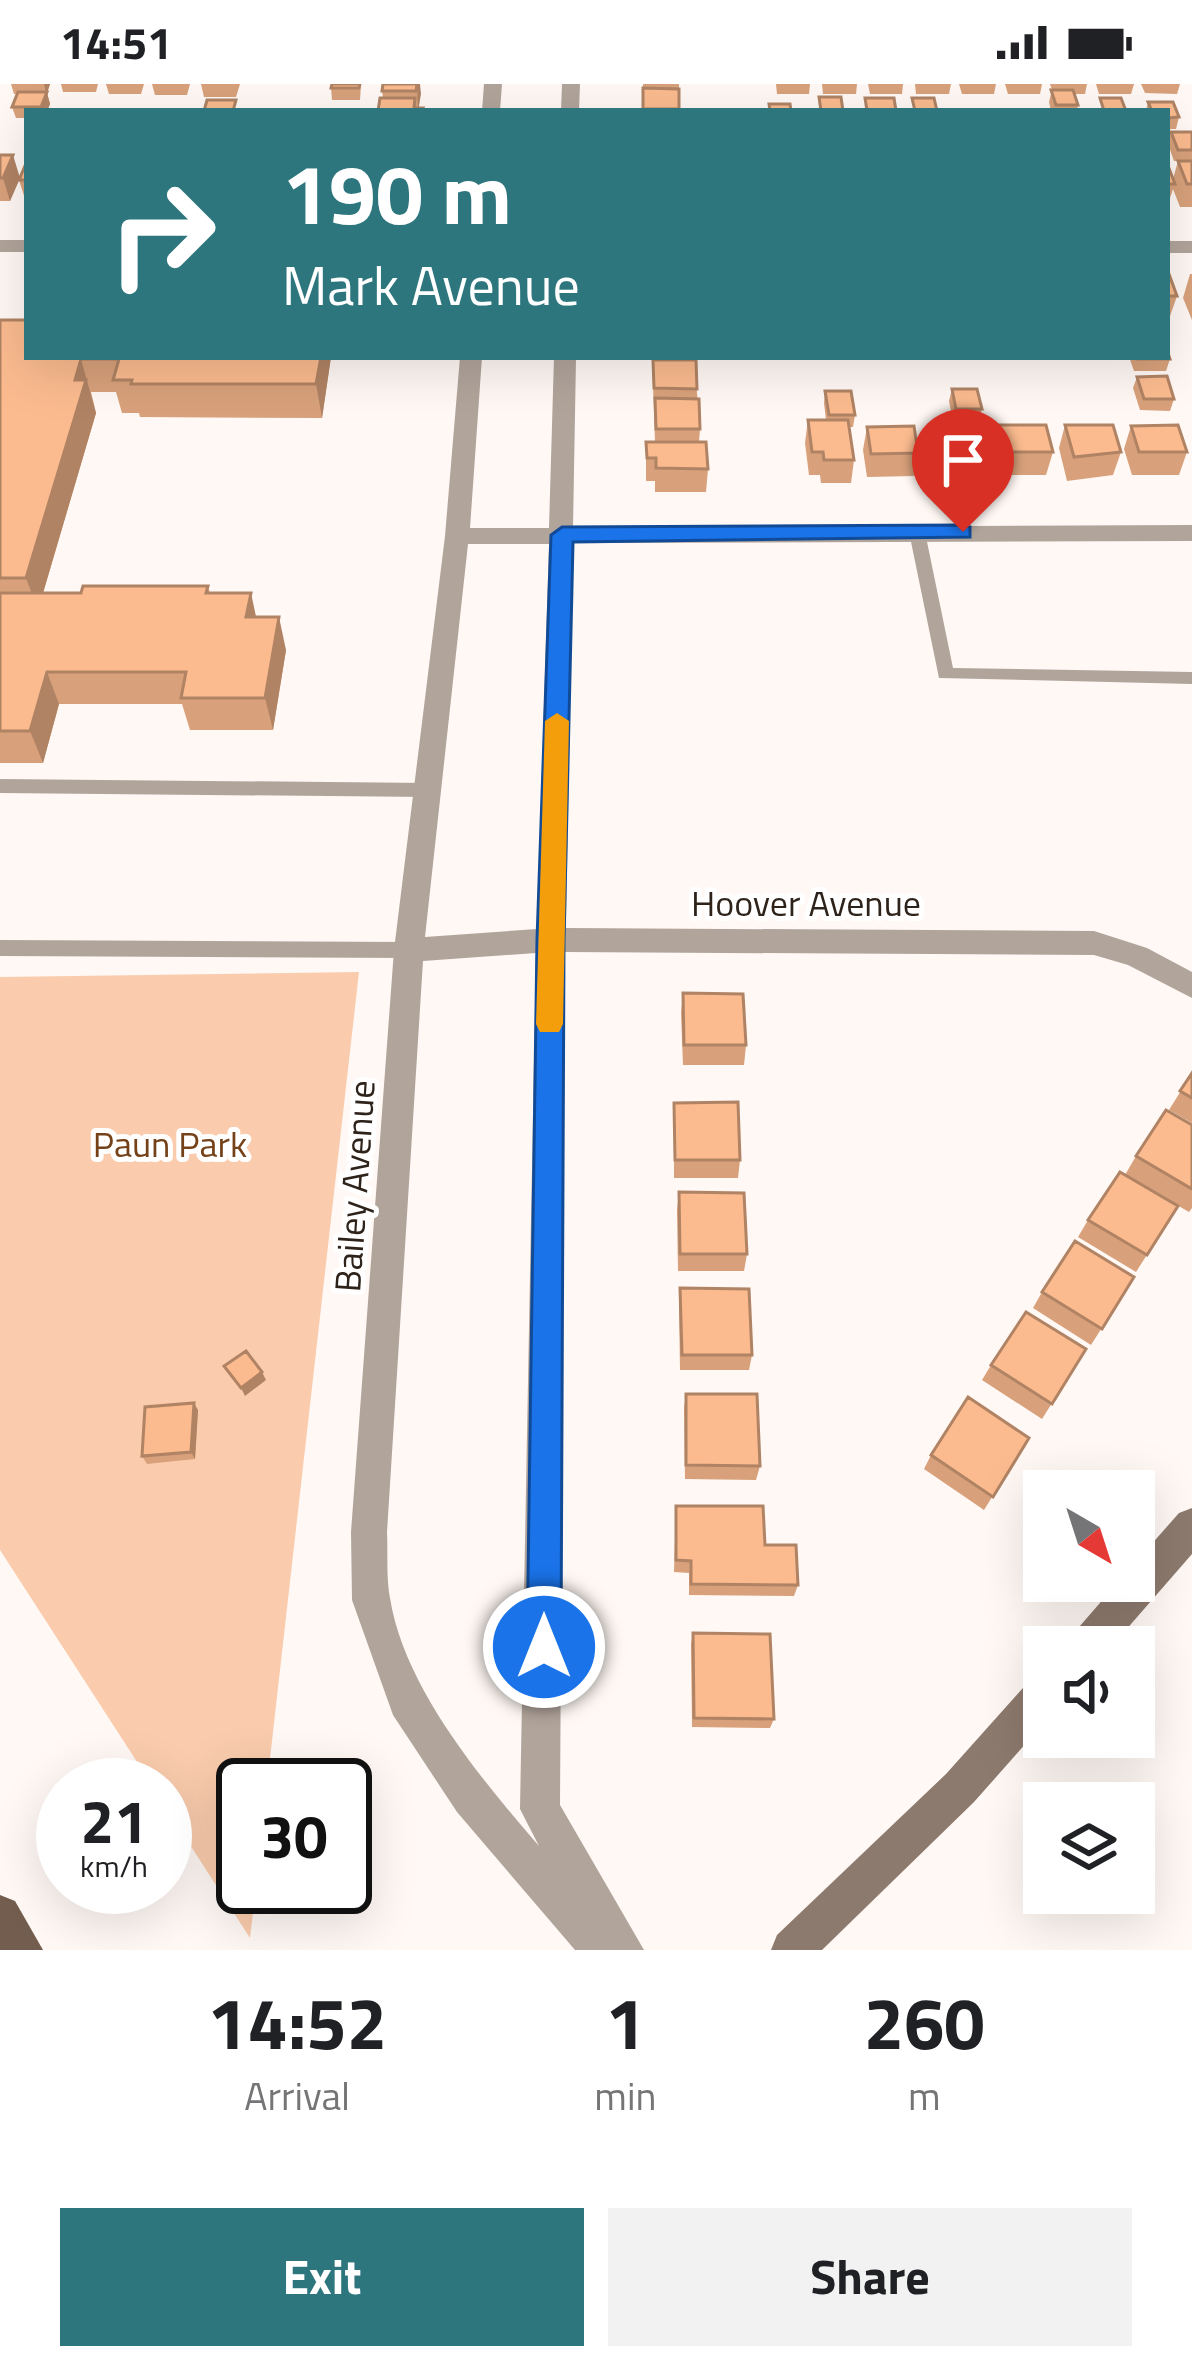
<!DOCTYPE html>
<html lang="en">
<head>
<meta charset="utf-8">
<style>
  :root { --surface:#fff; --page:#f2f2f2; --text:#202124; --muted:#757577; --accent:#2d767e }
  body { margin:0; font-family:"Titillium Web",sans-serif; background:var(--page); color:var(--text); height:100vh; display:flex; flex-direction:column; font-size:45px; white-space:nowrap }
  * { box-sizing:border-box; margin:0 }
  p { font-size:39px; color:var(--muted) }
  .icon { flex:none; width:66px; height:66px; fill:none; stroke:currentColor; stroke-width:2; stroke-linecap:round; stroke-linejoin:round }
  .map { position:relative; height:1866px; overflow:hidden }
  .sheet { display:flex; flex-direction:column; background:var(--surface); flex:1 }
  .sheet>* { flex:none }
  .banner { position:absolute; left:24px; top:24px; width:1146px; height:252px; border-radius:0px; box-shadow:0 12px 48px #0002; background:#2d767e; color:#fff; overflow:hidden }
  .needle { width:78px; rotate:141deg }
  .buttons { position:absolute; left:1023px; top:1386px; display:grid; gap:24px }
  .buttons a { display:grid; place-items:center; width:132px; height:132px; border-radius:0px; background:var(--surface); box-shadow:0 12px 48px #0002; font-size:60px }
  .speed { position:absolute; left:36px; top:1674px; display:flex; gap:24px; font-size:60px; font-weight:700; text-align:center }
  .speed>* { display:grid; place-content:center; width:156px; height:156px; border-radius:50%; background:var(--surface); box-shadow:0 12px 48px #0002; line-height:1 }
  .speed small { font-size:30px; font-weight:400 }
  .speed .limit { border:6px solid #111; border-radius:18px; background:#fff; color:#111 }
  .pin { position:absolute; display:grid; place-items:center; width:102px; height:102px; color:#fff; margin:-123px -51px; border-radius:50% 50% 50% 0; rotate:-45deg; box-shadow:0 0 12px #0007 }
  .pin .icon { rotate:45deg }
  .me { position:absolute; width:132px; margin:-66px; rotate:0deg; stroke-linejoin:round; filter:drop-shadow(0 0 9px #0008) }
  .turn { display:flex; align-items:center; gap:42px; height:252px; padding:0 60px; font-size:54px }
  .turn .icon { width:156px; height:156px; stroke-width:2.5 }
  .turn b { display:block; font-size:84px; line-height:102px }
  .eta { display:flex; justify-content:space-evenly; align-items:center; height:204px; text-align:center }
  .eta b { font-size:72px; font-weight:700; line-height:84px }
  .action { display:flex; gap:24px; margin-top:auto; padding:24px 60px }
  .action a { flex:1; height:138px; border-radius:0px; background:var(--accent); color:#fff; font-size:48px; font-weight:700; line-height:138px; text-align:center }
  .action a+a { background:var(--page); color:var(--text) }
  .status { display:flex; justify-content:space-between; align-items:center; height:84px; padding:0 60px; background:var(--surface); direction:ltr }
  .status svg { height:33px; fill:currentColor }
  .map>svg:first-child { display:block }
</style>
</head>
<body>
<div class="status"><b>14:51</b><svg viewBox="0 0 49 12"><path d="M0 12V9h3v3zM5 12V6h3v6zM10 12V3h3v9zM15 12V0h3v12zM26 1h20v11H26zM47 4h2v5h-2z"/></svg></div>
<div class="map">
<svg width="1192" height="1866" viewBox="0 0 1192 1866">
  <rect width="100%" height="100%" fill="#fff8f4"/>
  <!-- green -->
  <path fill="#faccad" d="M359,888L267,1701H243V1803H256L250,1854L165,1722V1701H152L0,1466V893Z"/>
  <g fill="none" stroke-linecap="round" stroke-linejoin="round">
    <!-- lane -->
    <path fill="#b1a49b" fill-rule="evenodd" d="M917,443L925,448L953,584L1192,588V600L939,594L909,448Z
      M0,695L428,699L437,706L428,713L0,709Z
      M0,856L409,858L416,860L419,866L416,872L409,874L0,872Z"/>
    <!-- street -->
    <path fill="#b1a49b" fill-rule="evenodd" d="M484,0H502L500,27H482Z
      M562,0H580L579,27H561Z
      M0,156H27V168H0Z
      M1167,157H1192V169H1167Z
      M460,273H482L470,444H549L554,273H576L573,444L1192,441V457L573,459L566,844L1094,847L1147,864L1192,888V914L1128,881L1094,871L565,868L560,1721L644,1866H575L457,1728L393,1631L352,1516L351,1448L394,866L445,452ZM468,460H549L537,845L425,853ZM536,869L520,1725L539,1762C481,1695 404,1603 390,1514C386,1493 388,1469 387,1448L423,877Z"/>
    <!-- secondary -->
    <path fill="#8d7a6e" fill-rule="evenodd" d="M1192,1424V1470L1111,1563H1067L1073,1550L1119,1497H1134V1480L1179,1429Z
      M1044,1591V1639L974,1718L822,1866H771L777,1851L946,1690L1030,1596Z"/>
    <!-- primary -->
    <path fill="#735d4e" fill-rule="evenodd" d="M0,1811L15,1817L43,1866H0Z"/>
  </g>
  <!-- wall -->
  <path fill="#d8a17b" d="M11,0H50L47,9L50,20L47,27H27V34H16L12,23L18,10H14Z
    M61,0H98L96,8H63Z
    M106,0H144L141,10H109Z
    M152,0H190L187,11H155Z
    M201,0H240L236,13H204Z
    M361,0L360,16H332L331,4Z
    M420,0L419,24L423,27L383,14L382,7Z
    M643,0H679V27H643Z
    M776,0H810L809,10H777Z
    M822,0H857L856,10H823Z
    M868,0H903L902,10H870Z
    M915,0H951L949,10H916Z
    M959,0H996L994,10H962Z
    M1005,0H1042L1040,10H1008Z
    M1050,0H1087L1085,10H1074L1078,21L1077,27H1051L1049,18L1052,6Z
    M1096,0H1134L1131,10H1099Z
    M1141,0H1180L1177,10L1145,9Z
    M1148,18H1173L1179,33L1176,45H1167V27H1146Z
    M1171,48H1192V123H1180L1173,105L1167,123V79L1173,95L1178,77H1174L1168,60Z
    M0,71L20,94L10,117H0Z
    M27,77V118H26L19,96Z
    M1167,190L1177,212L1169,235H1167Z
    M1190,190H1192V236L1183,214Z
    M0,236L331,273L322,334L140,333L139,329H122L116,308H91L96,329L43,509H81L208,502L210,509L256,533L286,566L273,646H190L182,620H59L43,679H0Z
    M652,273H694L700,345L699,358L708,385L706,408H655V397H646V358H655Z
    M1129,273H1167L1170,275L1166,287H1134Z
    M1137,293L1174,315L1170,327L1140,326L1133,304Z
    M952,305L982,325L979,336L953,337L949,317Z
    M825,307L855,331L853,343H849L854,376L851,399H821L820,391H809L805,359L808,336H826L824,319Z
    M999,341L1053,368L1046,391H999L993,364Z
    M1065,341L1121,368L1113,391L1067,397L1059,364Z
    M1131,342L1187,368L1179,391H1132L1124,365Z
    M867,343L918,369L914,392L867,393L863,366Z
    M933,343L986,370L980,393H933L928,366Z
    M683,909L746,961L744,981H683L681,929Z
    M1192,989V1039L1169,1026Z
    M674,1019L740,1076L738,1094H674Z
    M1192,1041V1124L1189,1128L1125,1091L1136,1072Z
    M679,1108L747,1170L744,1187H678L677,1126Z
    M1178,1122L1136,1188L1078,1153L1088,1136Z
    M1134,1193L1091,1261L1033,1224L1042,1208Z
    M680,1204L752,1271L749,1286H680L679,1221Z
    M1086,1265L1042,1335L982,1296L991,1281Z
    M686,1310L760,1382L756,1396L685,1395L684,1324Z
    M198,1326L195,1375L147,1380L142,1372Z
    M1029,1354L984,1426L924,1385L931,1371Z
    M676,1422L765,1461L798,1501L794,1512L689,1511V1489L674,1488Z
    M693,1549L774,1635L770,1644L692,1643L691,1560Z"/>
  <!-- shaded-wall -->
  <path fill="#b08364" d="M44,0H50L47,9L50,20L47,27H42L41,23L46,9Z
    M417,0H420L421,10L418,27Z
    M13,71L20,94L10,117L3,94Z
    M321,273H331L322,334L316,300Z
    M81,275L96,329L38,526L26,494Z
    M251,509L258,542L246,533Z
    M279,533L286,566L273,646L265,614Z
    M47,588L59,620L43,679L30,647Z
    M262,1288L266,1296L245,1312L241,1304Z
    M194,1319L198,1326L195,1375L191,1368Z"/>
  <!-- building -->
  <path fill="#fbbb8f" stroke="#b08364" stroke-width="3" d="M332,0H360L359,4H331Z
    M383,0H417L416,7H382Z
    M643,4L679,5V25H643Z
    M1051,6H1073L1078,21H1056Z
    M18,8H47L41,23H12Z
    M819,13H841L843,27H821Z
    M380,14H415L414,24H423L422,27H378Z
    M865,14H894L896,27H867Z
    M912,14H934L937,27H915Z
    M1100,14H1121L1126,27H1104Z
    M207,16H236L233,27H204Z
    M1148,18H1173L1179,33L1167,34V27H1152Z
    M769,20H790L791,27H770Z
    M1171,48H1192V66H1178Z
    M0,71H13L3,94H0Z
    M27,77V96H19Z
    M1178,77H1192V100H1187Z
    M1167,79L1175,100H1167Z
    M1167,190H1169L1177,212H1167Z
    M0,236H27V273H321L316,300H131L132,296H113L119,275H81L75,296H86L26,494H0Z
    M1167,266L1170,275H1137V273H1167Z
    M653,276H696L697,305L654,304Z
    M1167,292L1174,315H1144L1137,293Z
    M952,305H977L982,325H956Z
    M825,307H851L855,331H829Z
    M655,314L699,315L700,345H656Z
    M808,336H848L854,376H824L823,368H812Z
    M999,341H1046L1053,368H1005Z
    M1065,341H1113L1121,368L1074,373Z
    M1178,341L1187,368H1139L1131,342Z
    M914,342L918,369L871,370L867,343Z
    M933,343H980L986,370H938Z
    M646,358H706L708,385L656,384V374H647Z
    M83,502H208L206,509H251L246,533H279L265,614H181L186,588H47L30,647H0V509H81Z
    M683,909L743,910L746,961H684Z
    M1192,989V1014L1180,1007Z
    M738,1018L740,1076H675L674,1019Z
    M1166,1026L1192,1041V1105L1136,1072Z
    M1120,1088L1178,1122L1147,1171L1088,1136Z
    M679,1108L744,1109L747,1170H680Z
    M1075,1157L1134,1193L1102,1245L1042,1208Z
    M680,1204L749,1205L752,1271H682Z
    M1026,1228L1086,1265L1052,1320L991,1281Z
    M246,1267L262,1288L241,1304L224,1282Z
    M686,1310H757L760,1382L686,1381Z
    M968,1313L1029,1354L993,1413L931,1371Z
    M194,1319L191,1368L142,1372L145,1323Z
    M676,1422H763L765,1461H796L798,1501L691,1500V1477L676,1476Z
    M693,1549L770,1550L774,1635L694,1634Z"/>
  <!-- route -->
  <path fill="#1a73e8" stroke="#114b97" stroke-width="3" d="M963,441L970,443V453L573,458L564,856L561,1563L556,1576L544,1581L532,1576L527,1563L537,856L551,451L562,443Z"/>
  <!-- slow -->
  <path fill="#f59e0b" d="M557,629L569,637L563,940L559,948H540L536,940L545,637Z"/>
  <g text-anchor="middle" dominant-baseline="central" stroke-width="10" stroke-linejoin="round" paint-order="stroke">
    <!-- street labels -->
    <g font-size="36" fill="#2e231b" stroke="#fff">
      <text x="806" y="818">Hoover Avenue</text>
      <text transform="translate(354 1102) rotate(-86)">Bailey Avenue</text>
    </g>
    <!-- park labels -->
    <g font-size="36" fill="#744118" stroke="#fff">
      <text x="170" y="1059">Paun Park</text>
    </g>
  </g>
</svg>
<div class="buttons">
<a><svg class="needle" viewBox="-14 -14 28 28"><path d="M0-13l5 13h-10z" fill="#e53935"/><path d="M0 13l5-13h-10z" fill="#757577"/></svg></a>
<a><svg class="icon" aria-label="sound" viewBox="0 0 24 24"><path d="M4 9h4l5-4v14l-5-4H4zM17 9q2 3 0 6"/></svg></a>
<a><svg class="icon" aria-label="layers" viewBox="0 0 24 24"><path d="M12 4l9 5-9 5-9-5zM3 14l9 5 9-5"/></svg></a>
</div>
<div class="speed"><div>21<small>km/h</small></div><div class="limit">30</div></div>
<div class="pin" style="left:963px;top:448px;background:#d93025"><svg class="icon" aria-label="arrive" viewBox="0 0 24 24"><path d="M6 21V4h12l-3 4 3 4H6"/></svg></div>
<svg class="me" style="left:544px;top:1563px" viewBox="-20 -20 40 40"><circle r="17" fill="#1a73e8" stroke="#fff" stroke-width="3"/><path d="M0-11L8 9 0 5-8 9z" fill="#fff"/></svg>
<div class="banner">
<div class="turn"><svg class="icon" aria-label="right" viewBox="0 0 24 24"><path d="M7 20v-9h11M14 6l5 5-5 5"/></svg><div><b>190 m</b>Mark Avenue</div></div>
</div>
</div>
<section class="sheet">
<div class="eta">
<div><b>14:52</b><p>Arrival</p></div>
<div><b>1</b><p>min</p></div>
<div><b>260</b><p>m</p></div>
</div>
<div class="action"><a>Exit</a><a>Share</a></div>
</section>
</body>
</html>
